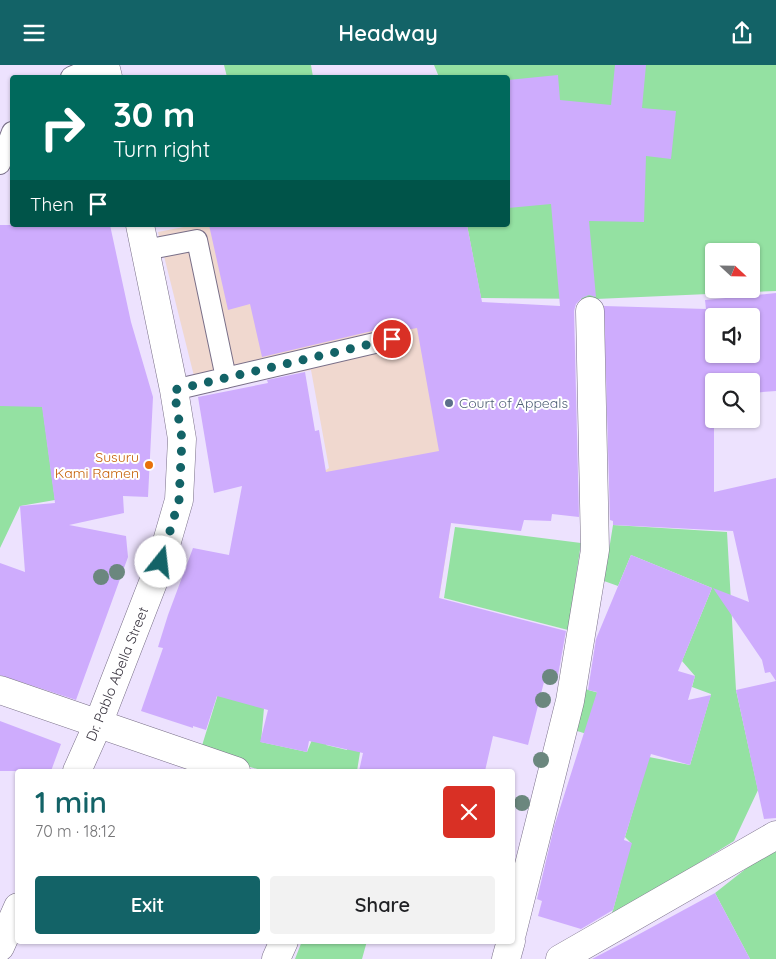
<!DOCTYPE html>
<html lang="en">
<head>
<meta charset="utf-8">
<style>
  :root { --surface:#fff; --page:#f2f2f2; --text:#202124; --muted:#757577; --accent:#136367 }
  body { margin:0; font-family:Quicksand,sans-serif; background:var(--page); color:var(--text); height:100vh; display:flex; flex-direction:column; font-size:19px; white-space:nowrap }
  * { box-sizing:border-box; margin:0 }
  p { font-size:16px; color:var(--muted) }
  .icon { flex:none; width:28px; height:28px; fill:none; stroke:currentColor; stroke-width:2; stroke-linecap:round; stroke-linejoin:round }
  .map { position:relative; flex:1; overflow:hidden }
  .details { position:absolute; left:15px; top:704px; width:500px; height:175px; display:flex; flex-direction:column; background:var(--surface); border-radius:5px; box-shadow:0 1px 4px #0004 }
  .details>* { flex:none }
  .hud { position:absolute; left:10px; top:10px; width:500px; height:152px; border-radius:5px; box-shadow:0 1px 4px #0004; background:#00695c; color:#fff; overflow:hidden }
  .needle { width:32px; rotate:112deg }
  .tools { position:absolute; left:705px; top:178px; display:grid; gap:10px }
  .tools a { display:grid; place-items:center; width:55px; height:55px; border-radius:5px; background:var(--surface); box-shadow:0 1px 4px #0004; font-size:25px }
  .pin { position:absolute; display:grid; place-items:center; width:42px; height:42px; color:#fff; margin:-21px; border:2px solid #fff; border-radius:50%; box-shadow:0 1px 5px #0007 }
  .me { position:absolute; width:55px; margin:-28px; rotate:16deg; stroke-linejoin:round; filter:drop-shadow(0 0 4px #0008) }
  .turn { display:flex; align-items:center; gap:18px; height:105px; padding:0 20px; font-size:22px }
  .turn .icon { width:65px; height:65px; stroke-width:2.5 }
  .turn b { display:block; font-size:35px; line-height:42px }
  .then { display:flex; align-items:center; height:48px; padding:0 20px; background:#0003; gap:10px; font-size:19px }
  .round { display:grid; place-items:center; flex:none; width:52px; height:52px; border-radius:5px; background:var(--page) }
  .overview { display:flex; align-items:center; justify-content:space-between; height:85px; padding:0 20px }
  h1 { font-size:30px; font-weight:600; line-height:38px; color:var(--accent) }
  .primary-button { display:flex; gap:10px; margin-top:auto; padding:10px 20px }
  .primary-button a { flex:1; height:58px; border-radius:5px; background:var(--accent); color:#fff; font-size:20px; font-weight:600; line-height:58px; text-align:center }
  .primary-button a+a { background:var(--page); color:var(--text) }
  header { display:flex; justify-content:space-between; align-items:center; height:65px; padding:0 20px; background:var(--accent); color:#fff; font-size:22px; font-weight:600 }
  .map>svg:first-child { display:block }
</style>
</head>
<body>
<header><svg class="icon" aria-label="menu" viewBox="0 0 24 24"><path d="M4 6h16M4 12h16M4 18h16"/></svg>Headway<svg class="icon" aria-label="share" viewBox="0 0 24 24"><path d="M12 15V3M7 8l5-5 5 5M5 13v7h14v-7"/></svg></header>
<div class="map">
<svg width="776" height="894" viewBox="0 0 776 894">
  <rect width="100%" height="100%" fill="#ede2fe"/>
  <!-- commercial -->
  <path fill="#f0d8cf" d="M194,160H467L481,233L462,388L437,547L284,414L326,405L329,403L311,305L198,327L158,167Z"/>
  <!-- green -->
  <path fill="#94e1a2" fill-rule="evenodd" d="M224,0H311L313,12H227Z
    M434,0H776V226L596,234L481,233L467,160H508V12H439ZM714,186H751V224H714Z
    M42,338L55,435L20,441L0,483V341H20Z
    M613,460L727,467L736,625L758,725L734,776L609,854L613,845L631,778L625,772L649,692L690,700L711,629L692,622L695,611L682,596L712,523L631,490L618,521L604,516Z
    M455,462L581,478L568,565L444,533Z
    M585,624L637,639L625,681L574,665Z
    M218,629L264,643L261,677L307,687L316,665L329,668L326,680L347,685L350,673L362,675L357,706H264L200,687Z
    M776,780V894H750L715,828Z
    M302,876H367L362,894H295Z"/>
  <!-- building -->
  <path fill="#ceacfd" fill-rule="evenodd" d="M615,0H646L642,43L676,46L671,94L646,91L644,157L589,156L596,232L589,230L582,233L576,239L574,246L579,452L552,449L551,456L524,455L521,466L451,458L439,533L566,566L557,616L545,613L528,680L493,671L485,706H359L363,688L309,676L307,687L260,677L268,645L217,631L206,665L193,661V663L141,646L163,583L158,582L168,550L193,483L229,490L242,421L214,428L198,332L268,318L267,315L305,307L315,366L319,365L326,407L439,386L417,263L401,266L396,263L389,262L262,292L250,239L228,245L209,160H467L482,237L560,241L551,139L508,143V15L558,10L560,35L611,40Z
    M0,160H110L131,257L153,332L148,432L123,431L124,448L69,460L126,471L128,492L76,635L0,610V498L25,507L20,441L55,438L42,342L0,341Z
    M776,228V326L751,328V316H714V427L776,413V753L764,754L736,625L776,616L770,607L765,608L762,595L713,523L749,537L733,466L613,460V456L610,455L604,241L706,244L705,235ZM714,251H751V289H714Z
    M631,490L712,523L678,606L695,611L688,635L711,630L690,700L651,689L624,775L632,778L613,845L581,864L538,851L542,836L537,834L554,762L597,627L588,625L596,574Z
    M0,656L61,679L51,706H0Z
    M715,828L750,894H592L632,873Z"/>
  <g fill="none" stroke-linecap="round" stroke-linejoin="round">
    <defs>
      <path id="lane" d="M71,12L98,0
        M0,99L12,67
        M145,185L197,175L226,313
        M174,325L392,274"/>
      <path id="street" d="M0,625L236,706
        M512,868L570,636L595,485L590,246
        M276,894L284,876
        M506,894L511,876
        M560,894L776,770"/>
      <path id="secondary" d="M105,0L108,12
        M77,706L98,659L161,497L179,435L182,374L174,325L140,160
        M0,882L18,842"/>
    </defs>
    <!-- lane casing -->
    <use href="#lane" stroke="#796f88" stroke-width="22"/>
    <!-- street casing -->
    <use href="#street" stroke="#796f88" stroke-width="29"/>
    <!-- secondary casing -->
    <use href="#secondary" stroke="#796f88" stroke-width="29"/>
    <!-- lane -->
    <use href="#lane" stroke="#fff" stroke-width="20"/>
    <!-- street -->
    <use href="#street" stroke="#fff" stroke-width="28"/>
    <!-- secondary -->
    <use href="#secondary" stroke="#fff" stroke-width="28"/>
  </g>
  <!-- trees -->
  <g fill="#6b877e">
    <circle cx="117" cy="507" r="8"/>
    <circle cx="101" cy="512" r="8"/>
    <circle cx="550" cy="612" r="8"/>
    <circle cx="543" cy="635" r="8"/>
    <circle cx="541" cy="695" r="8"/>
    <circle cx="522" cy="738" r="8"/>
  </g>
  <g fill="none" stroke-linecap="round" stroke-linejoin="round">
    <!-- route -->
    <path stroke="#136367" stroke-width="9" stroke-dasharray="0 16.2" d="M161,497L179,435L182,374L174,325L392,274"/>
  </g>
  <!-- markers -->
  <circle fill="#5c6f8a" stroke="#fff" stroke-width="2" cx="449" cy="338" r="5"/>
  <circle fill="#e8710a" stroke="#fff" stroke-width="2" cx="149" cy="400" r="5"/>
  <g text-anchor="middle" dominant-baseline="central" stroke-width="4" stroke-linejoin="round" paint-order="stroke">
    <!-- service labels -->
    <g font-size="14" fill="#4e5e75" stroke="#fff" text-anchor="start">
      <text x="459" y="338">Court of Appeals</text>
    </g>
    <!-- food labels -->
    <g font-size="14" fill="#c56008" stroke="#fff" text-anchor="end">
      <text x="139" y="392">Susuru<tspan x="139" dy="16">Kami Ramen</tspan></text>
    </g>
    <!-- street labels -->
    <g font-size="14" fill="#38333e" stroke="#fff">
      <text transform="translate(117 609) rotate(-68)">Dr. Pablo Abella Street</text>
    </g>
  </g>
</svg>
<div class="tools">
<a><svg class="needle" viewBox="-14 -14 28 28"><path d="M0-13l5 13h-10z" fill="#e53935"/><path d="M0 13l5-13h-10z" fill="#757577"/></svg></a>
<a><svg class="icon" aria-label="sound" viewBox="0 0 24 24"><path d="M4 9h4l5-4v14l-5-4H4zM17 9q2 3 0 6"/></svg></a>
<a><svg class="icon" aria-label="search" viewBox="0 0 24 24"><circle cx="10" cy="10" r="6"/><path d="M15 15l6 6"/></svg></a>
</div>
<div class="pin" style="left:392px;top:274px;background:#d93025"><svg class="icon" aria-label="arrive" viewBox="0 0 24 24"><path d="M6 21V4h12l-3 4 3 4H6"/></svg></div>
<svg class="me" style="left:161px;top:497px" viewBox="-20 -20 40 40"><circle r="19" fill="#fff"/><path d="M0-13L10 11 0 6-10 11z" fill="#136367"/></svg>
<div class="hud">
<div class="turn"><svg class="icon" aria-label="right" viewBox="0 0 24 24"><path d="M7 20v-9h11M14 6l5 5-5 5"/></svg><div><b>30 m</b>Turn right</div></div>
<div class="then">Then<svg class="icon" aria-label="arrive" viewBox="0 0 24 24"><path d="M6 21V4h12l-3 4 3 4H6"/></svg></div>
</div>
<section class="details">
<div class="overview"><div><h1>1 min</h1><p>70 m · 18:12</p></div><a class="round" style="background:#d93025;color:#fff"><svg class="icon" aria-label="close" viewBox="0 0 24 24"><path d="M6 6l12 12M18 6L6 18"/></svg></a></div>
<div class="primary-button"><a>Exit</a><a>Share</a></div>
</section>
</div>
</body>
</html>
